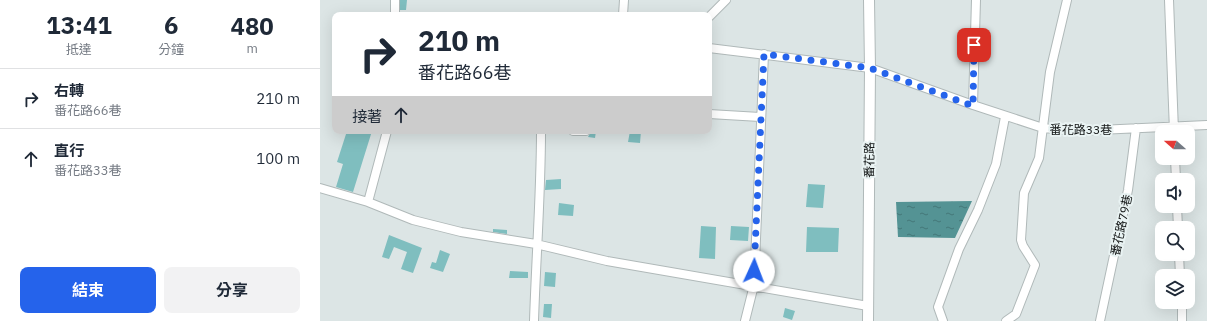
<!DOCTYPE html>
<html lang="zh-TW">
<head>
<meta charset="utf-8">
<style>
  :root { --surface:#fff; --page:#f2f2f3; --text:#1f2937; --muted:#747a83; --line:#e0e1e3; --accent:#2563eb }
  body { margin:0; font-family:"IBM Plex Sans","Noto Sans TC",sans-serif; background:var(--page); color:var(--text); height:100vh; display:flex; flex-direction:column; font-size:15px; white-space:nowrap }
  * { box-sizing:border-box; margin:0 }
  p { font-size:13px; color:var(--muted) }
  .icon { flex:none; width:22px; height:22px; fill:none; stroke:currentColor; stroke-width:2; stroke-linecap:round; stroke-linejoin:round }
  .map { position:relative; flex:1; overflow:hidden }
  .side { display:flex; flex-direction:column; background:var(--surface); width:320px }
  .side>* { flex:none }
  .banner { position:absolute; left:12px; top:12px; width:380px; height:122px; border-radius:8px; box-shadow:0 4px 16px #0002; background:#fff; color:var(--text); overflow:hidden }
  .needle { width:26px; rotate:291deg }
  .buttons { position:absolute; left:835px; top:125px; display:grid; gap:8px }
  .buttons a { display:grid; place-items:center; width:40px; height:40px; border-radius:8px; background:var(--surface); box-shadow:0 4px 16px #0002; font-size:20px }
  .pin { position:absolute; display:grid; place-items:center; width:34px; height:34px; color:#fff; margin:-17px; border-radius:8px; box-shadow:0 2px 6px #0006 }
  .me { position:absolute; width:44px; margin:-22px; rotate:2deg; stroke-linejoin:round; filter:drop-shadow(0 0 3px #0008) }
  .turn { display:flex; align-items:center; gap:14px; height:84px; padding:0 20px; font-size:18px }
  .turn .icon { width:52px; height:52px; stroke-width:2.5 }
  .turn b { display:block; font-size:28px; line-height:34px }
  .then { display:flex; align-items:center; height:38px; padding:0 20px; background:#0003; gap:8px; font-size:15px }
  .eta { display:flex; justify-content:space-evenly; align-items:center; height:68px; text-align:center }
  .eta b { font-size:24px; font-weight:700; line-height:28px }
  .primary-button { display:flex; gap:8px; margin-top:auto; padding:8px 20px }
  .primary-button a { flex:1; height:46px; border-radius:8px; background:var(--accent); color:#fff; font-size:16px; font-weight:700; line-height:46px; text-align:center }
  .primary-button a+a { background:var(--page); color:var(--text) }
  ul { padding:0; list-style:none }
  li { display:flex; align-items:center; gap:12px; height:60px; padding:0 20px; border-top:1px solid var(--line) }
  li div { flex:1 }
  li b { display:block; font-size:15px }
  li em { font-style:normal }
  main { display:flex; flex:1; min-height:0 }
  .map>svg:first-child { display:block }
</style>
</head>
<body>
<main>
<section class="side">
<div class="eta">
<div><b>13:41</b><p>抵達</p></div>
<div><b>6</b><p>分鐘</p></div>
<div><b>480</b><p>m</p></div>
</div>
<ul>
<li><svg class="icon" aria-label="right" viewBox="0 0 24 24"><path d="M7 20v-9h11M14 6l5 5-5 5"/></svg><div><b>右轉</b><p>番花路66巷</p></div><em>210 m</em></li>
<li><svg class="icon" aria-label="ahead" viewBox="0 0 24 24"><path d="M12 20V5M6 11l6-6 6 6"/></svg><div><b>直行</b><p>番花路33巷</p></div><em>100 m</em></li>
</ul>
<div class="primary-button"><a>結束</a><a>分享</a></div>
</section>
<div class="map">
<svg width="887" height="321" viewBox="0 0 887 321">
  <defs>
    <pattern id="water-ripples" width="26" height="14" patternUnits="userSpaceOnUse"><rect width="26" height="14" fill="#549394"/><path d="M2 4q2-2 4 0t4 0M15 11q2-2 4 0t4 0" fill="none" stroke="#447778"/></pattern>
  </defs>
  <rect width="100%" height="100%" fill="#dce5e5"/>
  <!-- water -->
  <path fill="url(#water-ripples)" d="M652,201L635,238L578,237L576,202Z"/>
  <!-- building -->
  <path fill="#7fbebf" d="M80,0H87L86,10H80Z
    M27,131H52L33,192L16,187L23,164L17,162Z
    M271,131H276L275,138L268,137Z
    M310,131H321L320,143L308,142Z
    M241,179V189L225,190L226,180Z
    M488,184L505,185L503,208L486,207Z
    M239,203L254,205L253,216L238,215Z
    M381,226L396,227L395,259L379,258Z
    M411,226L429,227L428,241L410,240Z
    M487,227L519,228L518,252H486Z
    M173,229L187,230V234L173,232Z
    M69,235L102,248L93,273L81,269L87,252L74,247L69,259L62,257Z
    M120,250L130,254L123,272L110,268L112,262L116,263Z
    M190,271L208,272V278H189Z
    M225,272L236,273L235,287L224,286Z
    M224,304H232L231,318L223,317Z
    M465,308L475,311L472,320L463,317Z"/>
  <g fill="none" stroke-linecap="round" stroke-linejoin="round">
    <defs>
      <path id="minor" d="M849,0L854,131
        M75,15V0
        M303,15L304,0
        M389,17L406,0
        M389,48L550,68L653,105L723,128L757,131L887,125
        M653,105L656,0
        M389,114L440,117
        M253,131H266
        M855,158L856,180
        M0,188L48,202L93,220L141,232L216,244L287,261L548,306
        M48,202L67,131
        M857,206L858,228
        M859,254L860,276
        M862,302V321
        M214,321C216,258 221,194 221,131
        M425,321L434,285L444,54
        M623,321L618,307L639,249L658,210L676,164L685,117
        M686,321L696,314L715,265L703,246L701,240L704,193L719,158L730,72L747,0
        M780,321L808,190L816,128"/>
      <path id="major" d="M548,321L550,68L549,0"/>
    </defs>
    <!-- minor casing -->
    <use href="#minor" stroke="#b0b9b9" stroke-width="10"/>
    <!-- major casing -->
    <use href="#major" stroke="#b0b9b9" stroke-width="12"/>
    <!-- minor -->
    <use href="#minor" stroke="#fff" stroke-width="8"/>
    <!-- major -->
    <use href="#major" stroke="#fff" stroke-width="10"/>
  </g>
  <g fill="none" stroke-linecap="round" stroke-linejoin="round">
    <!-- route -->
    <path stroke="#2563eb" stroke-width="7" stroke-dasharray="0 12.6" d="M434,271L444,54L550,68L653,106L654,45"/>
  </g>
  <g text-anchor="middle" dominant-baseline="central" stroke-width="4" stroke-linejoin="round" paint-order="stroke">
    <!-- street labels -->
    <g font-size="12" fill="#101313" stroke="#e9f3f3">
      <text x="761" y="129">番花路33巷</text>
      <text transform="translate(549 160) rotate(-89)">番花路</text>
      <text transform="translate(801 225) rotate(-78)">番花路79巷</text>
    </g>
  </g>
</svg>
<div class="buttons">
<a><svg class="needle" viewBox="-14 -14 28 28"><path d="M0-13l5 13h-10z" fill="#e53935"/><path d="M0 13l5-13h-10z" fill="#747a83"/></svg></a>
<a><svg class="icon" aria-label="sound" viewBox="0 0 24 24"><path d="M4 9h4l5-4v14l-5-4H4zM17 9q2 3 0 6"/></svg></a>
<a><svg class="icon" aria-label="search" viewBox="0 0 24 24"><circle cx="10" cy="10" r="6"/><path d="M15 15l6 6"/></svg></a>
<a><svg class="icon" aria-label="layers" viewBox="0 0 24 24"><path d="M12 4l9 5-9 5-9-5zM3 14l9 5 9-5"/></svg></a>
</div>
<div class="pin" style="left:654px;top:45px;background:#d93025"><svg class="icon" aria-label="arrive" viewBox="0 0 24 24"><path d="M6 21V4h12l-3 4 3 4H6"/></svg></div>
<svg class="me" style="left:434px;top:271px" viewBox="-20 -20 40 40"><circle r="19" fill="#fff"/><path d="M0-13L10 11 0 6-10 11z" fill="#2563eb"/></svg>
<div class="banner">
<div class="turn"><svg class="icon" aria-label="right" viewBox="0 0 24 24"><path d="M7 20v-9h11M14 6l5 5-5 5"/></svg><div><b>210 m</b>番花路66巷</div></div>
<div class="then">接著<svg class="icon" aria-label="ahead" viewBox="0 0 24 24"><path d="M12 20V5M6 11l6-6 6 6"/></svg></div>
</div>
</div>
</main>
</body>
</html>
